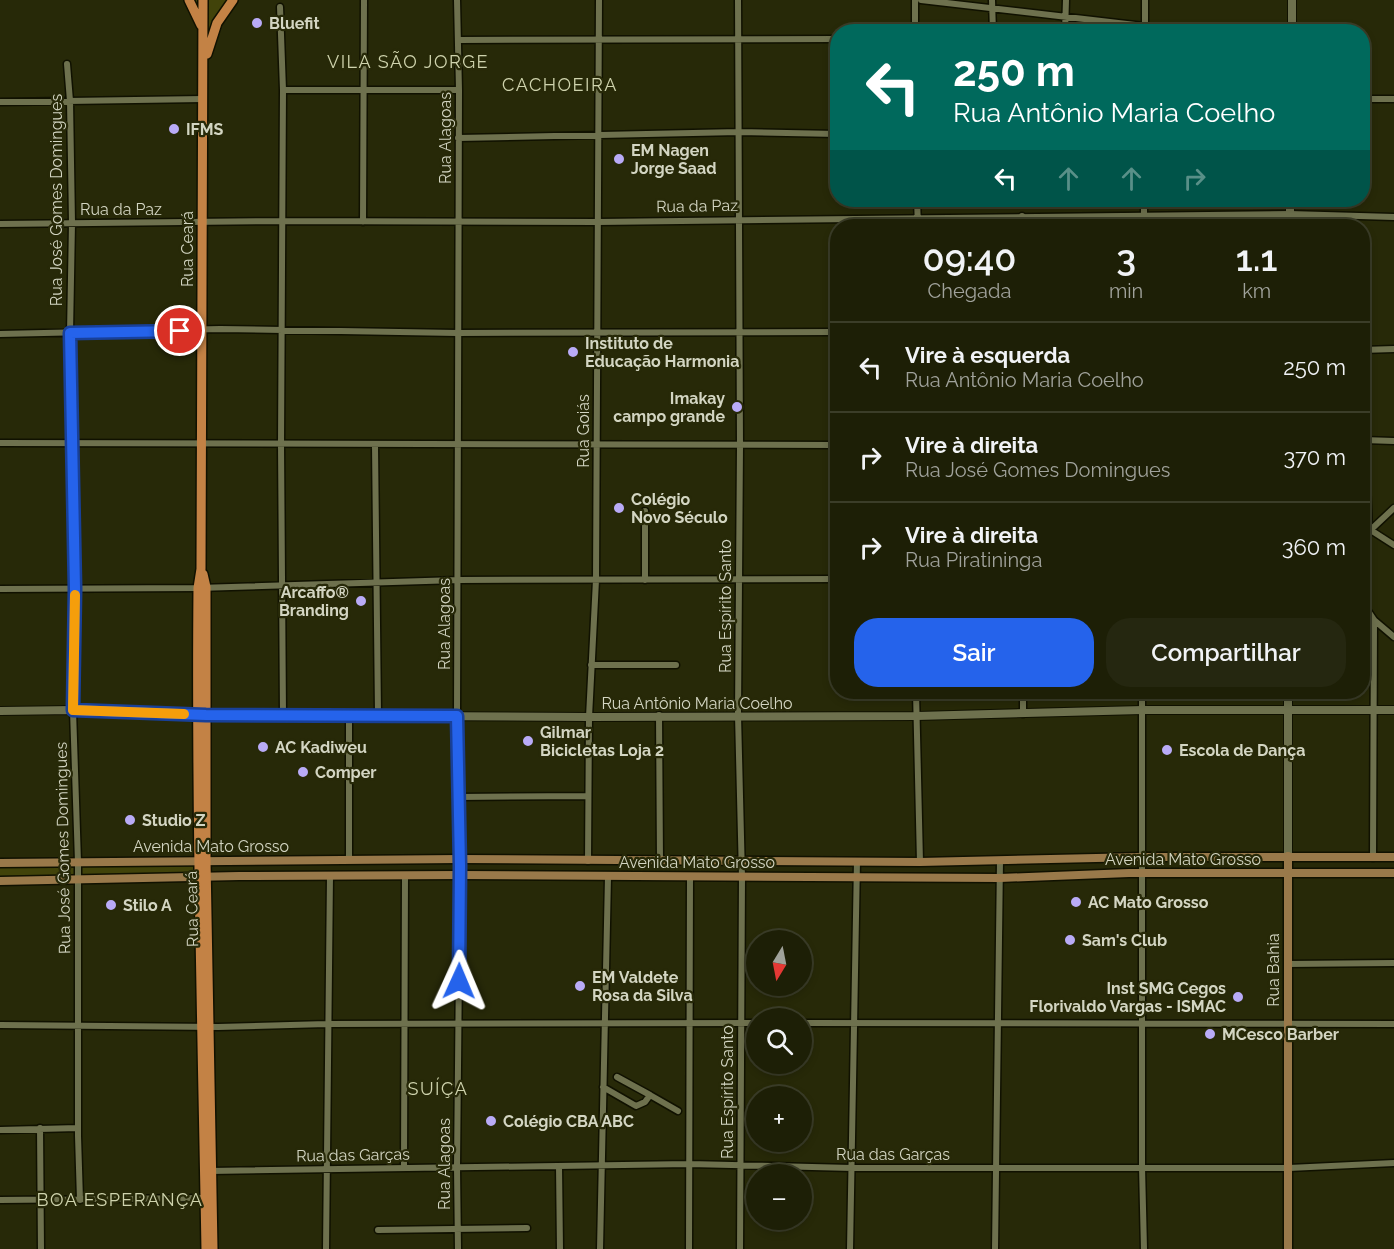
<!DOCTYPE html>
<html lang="pt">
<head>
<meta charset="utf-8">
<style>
  :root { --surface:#1d1f06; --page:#252710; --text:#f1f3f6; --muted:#a0a29b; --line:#3b3d28; --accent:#2563eb }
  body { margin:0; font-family:Raleway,sans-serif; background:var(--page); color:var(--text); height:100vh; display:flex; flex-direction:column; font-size:22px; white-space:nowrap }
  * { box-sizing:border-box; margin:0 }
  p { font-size:20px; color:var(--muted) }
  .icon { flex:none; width:33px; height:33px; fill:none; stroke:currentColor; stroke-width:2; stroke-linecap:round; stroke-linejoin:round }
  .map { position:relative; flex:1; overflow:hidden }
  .details { position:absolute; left:830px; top:219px; width:540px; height:480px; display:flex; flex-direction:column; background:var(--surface); border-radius:24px; box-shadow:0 3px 9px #0003,0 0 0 2px var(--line) }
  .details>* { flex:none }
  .top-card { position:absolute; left:830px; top:24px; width:540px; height:183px; border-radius:24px; box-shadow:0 3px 9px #0003,0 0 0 2px var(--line); background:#00695c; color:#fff; overflow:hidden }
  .needle { width:39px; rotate:190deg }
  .buttons { position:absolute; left:746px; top:930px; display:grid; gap:12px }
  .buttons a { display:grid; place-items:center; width:66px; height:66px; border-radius:50%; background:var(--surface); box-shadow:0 3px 9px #0003,0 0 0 2px var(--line); font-size:30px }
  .pin { position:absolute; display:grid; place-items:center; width:51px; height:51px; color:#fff; margin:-26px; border:3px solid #fff; border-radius:50%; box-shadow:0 2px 6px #0007 }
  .me { position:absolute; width:66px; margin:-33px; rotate:1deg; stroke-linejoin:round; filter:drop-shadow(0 0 4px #0008) }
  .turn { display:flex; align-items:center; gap:21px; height:126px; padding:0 24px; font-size:27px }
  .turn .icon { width:78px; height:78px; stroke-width:2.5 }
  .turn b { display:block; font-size:42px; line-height:51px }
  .lanes { display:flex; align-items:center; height:57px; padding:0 24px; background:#0003; justify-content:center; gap:30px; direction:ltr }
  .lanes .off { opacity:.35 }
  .eta { display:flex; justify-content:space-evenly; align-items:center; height:102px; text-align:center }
  .eta b { font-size:36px; font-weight:600; line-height:42px }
  .action { display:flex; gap:12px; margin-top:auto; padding:12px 24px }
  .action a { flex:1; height:69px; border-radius:24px; background:var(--accent); color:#fff; font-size:24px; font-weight:600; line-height:69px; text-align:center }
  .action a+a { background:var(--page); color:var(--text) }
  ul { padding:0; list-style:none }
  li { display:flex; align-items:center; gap:18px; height:90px; padding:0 24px; border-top:2px solid var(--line) }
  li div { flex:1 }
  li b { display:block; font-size:22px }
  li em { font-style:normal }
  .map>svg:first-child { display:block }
</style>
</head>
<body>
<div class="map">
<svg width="1394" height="1249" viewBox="0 0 1394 1249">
  <rect width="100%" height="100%" fill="#272908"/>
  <!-- grass -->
  <path fill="#41430a" d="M193,0H227L215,19L209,45V33Z
    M196,865L197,873L0,876V867Z"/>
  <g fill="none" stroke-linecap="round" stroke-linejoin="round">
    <defs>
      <path id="minor" d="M457,0L459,90L457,716L460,866L457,1167L458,1249
        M738,0L740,446L738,715L742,877L740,1249
        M921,0L1144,26
        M992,0L993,32
        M280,7L283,90L281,444L283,714
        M915,32V0
        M1065,32L1066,0
        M1145,32V0
        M459,40L837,39
        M67,64L70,101L72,223L70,333L75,589L73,710L78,862V1136L80,1200
        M283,90H459
        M1362,99H1394
        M0,102L203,99
        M458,138L739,132L837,134
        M917,200L918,226
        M1022,216V226
        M363,222L364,0
        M0,224L282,221L598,222L1290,214L1394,217
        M1144,226V200
        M0,334L220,329L457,333L837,332
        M1362,350L1394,349
        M1365,350V440L1369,529L1394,545
        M1363,440L1394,441
        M0,443L837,445
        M375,445L378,714
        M1362,538L1394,508
        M645,580V511
        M0,589L198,588L458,580L837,579
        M1362,602L1374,620L1394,637
        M591,665H676
        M916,692L920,862
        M1023,692V714
        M1142,692V1167L1144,1249
        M349,714V860
        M659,715L660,861
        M458,797L588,796
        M1373,858L1374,620
        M588,861L589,717L596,580L599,0
        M1288,964L1394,963
        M801,1023L1394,1024
        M0,1025L218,1027L327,1024L756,1023
        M603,1087L636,1106L645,1102L650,1095L617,1077
        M650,1095L678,1111
        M40,1128L41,1249
        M0,1130L78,1128
        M559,1166L560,1249
        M404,1168L405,876
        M210,1171L689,1164L852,1168H1289L1394,1163
        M0,1200L206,1198
        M378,1230L527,1228
        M326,1249L330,876
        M600,1249L608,877
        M689,1249L690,878
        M850,1249L857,861
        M995,1249L1000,861"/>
      <path id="tertiary" d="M1292,32V0
        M1290,200V226
        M1288,692V856
        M0,711L73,710L206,715L589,717L917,716L1142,710H1394"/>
      <path id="secondary" d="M0,863L460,859L920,862L1142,857H1394
        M0,881L239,876L460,875L1000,878L1129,873H1394
        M1288,1249V856"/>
      <path id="primary" d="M189,0L201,25
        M203,0L201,569L198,588C196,808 202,1028 206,1249
        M207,54L217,23L233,0
        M203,574L206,587V861L213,1249"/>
    </defs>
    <!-- minor casing -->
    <use href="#minor" stroke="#101100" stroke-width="9"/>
    <!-- tertiary casing -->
    <use href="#tertiary" stroke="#101100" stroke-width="10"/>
    <!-- secondary casing -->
    <use href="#secondary" stroke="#101100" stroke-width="11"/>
    <!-- primary casing -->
    <use href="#primary" stroke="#101100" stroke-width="12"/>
    <!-- minor -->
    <use href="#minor" stroke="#6e714e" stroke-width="6"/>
    <!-- tertiary -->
    <use href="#tertiary" stroke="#6e714e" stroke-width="8"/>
    <!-- secondary -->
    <use href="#secondary" stroke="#99794a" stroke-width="8"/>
    <!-- primary -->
    <use href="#primary" stroke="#c38245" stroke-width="9"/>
  </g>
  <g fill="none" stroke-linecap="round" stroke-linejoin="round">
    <defs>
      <path id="route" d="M180,331L70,333L75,589L73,710L206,715L457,716L460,866L459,981"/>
    </defs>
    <!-- route casing -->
    <use href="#route" stroke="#184099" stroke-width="15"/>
    <!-- route -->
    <use href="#route" stroke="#2563eb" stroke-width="10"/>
    <!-- slow -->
    <path stroke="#f59e0b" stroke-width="10" d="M75,595L73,710L184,714"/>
  </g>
  <!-- markers -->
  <g fill="#b9abf7" stroke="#272908" stroke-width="2">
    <circle cx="257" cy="23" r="6"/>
    <circle cx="174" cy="129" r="6"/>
    <circle cx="619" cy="159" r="6"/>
    <circle cx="573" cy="352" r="6"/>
    <circle cx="737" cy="407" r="6"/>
    <circle cx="619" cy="508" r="6"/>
    <circle cx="361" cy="601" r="6"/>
    <circle cx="528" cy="741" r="6"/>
    <circle cx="263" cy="747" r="6"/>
    <circle cx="1167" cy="750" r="6"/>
    <circle cx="303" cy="772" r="6"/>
    <circle cx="130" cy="820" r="6"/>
    <circle cx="1076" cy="902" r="6"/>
    <circle cx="111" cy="905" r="6"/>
    <circle cx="1070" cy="940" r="6"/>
    <circle cx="580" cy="986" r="6"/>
    <circle cx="1238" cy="997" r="6"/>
    <circle cx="1210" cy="1034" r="6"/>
    <circle cx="491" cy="1121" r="6"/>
  </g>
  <g text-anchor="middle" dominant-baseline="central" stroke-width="4.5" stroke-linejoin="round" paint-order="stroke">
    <!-- poi labels -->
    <g font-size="16" font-weight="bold" fill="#d3d5c2" stroke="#272908" text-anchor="start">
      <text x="269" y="23">Bluefit</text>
      <text x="186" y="129">IFMS</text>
      <text x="631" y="150">EM Nagen<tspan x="631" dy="18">Jorge Saad</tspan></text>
      <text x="585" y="343">Instituto de<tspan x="585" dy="18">Educação Harmonia</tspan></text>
      <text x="725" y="398" text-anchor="end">Imakay<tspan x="725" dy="18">campo grande</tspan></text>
      <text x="631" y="499">Colégio<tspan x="631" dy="18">Novo Século</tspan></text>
      <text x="349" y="592" text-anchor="end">Arcaffo®<tspan x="349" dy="18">Branding</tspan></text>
      <text x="540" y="732">Gilmar<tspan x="540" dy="18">Bicicletas Loja 2</tspan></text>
      <text x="275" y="747">AC Kadiweu</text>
      <text x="1179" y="750">Escola de Dança</text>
      <text x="315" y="772">Comper</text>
      <text x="142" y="820">Studio Z</text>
      <text x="1088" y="902">AC Mato Grosso</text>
      <text x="123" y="905">Stilo A</text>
      <text x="1082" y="940">Sam's Club</text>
      <text x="592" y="977">EM Valdete<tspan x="592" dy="18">Rosa da Silva</tspan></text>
      <text x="1226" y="988" text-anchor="end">Inst SMG Cegos<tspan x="1226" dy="18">Florivaldo Vargas - ISMAC</tspan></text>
      <text x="1222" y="1034">MCesco Barber</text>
      <text x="503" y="1121">Colégio CBA ABC</text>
    </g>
    <!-- street labels -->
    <g font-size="16" fill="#d3d5c2" stroke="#272908">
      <text transform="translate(445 138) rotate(-90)">Rua Alagoas</text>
      <text transform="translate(56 200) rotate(-90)">Rua José Gomes Domingues</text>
      <text transform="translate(697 206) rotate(-1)">Rua da Paz</text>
      <text x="121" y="209">Rua da Paz</text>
      <text transform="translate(187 249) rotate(-90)">Rua Ceará</text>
      <text transform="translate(583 431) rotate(-90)">Rua Goiás</text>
      <text transform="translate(725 606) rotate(-90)">Rua Espírito Santo</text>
      <text transform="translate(444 624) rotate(-90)">Rua Alagoas</text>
      <text x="697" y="703">Rua Antônio Maria Coelho</text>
      <text x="211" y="846">Avenida Mato Grosso</text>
      <text transform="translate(63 848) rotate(-91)">Rua José Gomes Domingues</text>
      <text x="1183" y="859">Avenida Mato Grosso</text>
      <text x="697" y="862">Avenida Mato Grosso</text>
      <text transform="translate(192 909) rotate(-91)">Rua Ceará</text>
      <text transform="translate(1273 970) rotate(-90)">Rua Bahia</text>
      <text transform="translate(727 1092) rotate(-90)">Rua Espírito Santo</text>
      <text x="893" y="1154">Rua das Garças</text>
      <text transform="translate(353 1155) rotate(-1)">Rua das Garças</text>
      <text transform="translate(444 1164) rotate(-90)">Rua Alagoas</text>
    </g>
    <!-- neighbourhood labels -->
    <g font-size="18" letter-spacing="1.5" fill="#cfd3ad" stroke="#272908">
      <text x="408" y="61">VILA SÃO JORGE</text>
      <text x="560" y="84">CACHOEIRA</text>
      <text x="438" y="1088">SUÍÇA</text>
      <text x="120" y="1199">BOA ESPERANÇA</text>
    </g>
  </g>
</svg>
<div class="buttons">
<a><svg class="needle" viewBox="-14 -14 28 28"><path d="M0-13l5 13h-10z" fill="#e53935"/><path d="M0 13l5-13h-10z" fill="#a0a29b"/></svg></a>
<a><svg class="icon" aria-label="search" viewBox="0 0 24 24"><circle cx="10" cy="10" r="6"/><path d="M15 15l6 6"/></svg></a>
<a>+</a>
<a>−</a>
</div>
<div class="pin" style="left:180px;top:331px;background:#d93025"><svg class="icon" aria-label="arrive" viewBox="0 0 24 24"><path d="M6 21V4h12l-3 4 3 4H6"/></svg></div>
<svg class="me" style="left:459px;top:981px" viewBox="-20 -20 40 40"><path d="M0-17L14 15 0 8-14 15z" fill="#2563eb" stroke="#fff" stroke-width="4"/></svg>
<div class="top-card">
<div class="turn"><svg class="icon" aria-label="left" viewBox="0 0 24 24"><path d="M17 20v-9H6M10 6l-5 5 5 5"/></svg><div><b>250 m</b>Rua Antônio Maria Coelho</div></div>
<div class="lanes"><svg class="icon" aria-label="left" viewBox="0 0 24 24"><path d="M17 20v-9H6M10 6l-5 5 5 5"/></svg><svg class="icon off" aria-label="ahead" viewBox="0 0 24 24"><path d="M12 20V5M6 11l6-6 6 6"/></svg><svg class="icon off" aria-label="ahead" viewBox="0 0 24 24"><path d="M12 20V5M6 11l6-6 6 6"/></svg><svg class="icon off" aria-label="right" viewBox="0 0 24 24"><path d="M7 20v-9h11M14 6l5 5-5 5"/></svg></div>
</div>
<section class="details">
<div class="eta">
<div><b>09:40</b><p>Chegada</p></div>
<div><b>3</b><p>min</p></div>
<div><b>1.1</b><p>km</p></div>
</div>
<ul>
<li><svg class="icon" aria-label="left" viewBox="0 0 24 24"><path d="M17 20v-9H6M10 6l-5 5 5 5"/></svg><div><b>Vire à esquerda</b><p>Rua Antônio Maria Coelho</p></div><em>250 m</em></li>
<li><svg class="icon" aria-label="right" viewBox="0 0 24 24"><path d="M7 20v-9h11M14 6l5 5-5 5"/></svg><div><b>Vire à direita</b><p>Rua José Gomes Domingues</p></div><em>370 m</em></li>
<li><svg class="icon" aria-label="right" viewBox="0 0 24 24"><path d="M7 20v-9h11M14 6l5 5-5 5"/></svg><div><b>Vire à direita</b><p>Rua Piratininga</p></div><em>360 m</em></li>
</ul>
<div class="action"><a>Sair</a><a>Compartilhar</a></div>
</section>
</div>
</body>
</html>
